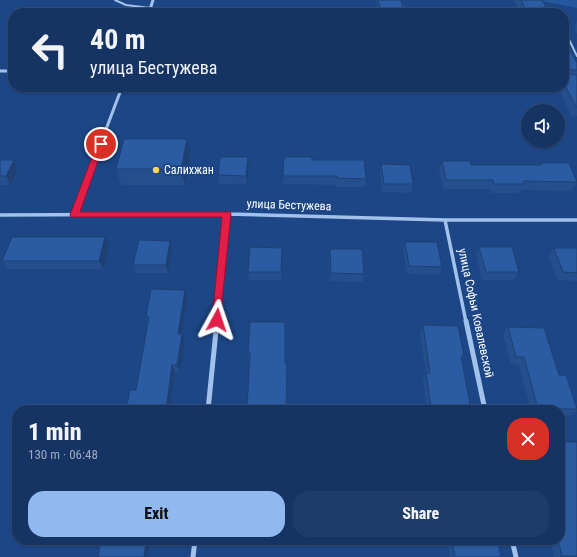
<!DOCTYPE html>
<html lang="en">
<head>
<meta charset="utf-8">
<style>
  :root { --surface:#153464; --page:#1e3c6a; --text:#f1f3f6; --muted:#9daabf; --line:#344f78; --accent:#90b9f0 }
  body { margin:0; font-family:"Roboto Condensed",sans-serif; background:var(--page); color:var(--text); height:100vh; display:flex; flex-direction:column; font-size:15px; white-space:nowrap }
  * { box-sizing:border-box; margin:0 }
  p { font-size:13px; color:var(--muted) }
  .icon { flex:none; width:22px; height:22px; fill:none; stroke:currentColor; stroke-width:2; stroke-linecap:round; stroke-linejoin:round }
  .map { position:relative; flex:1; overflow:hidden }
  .side { position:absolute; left:12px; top:405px; width:553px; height:140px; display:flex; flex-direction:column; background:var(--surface); border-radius:16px; box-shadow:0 1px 3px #0004,0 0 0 1px var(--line) }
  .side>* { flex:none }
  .hud { position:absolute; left:8px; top:8px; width:561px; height:84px; border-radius:16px; box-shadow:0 1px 3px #0004,0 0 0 1px var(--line); background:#153464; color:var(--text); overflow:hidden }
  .tools { position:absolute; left:521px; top:104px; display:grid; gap:8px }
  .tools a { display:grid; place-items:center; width:44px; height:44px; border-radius:50%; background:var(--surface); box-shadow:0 1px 3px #0004,0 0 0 1px var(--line); font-size:20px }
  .pin { position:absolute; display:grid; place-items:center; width:34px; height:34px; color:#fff; margin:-17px; border:2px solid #fff; border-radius:50%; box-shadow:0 1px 4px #0007 }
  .me { position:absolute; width:44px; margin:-22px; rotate:5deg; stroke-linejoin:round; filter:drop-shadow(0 0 3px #0008) }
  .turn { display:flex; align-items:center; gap:14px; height:84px; padding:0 16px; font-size:18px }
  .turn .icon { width:52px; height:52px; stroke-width:2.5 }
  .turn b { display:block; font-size:28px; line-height:34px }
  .round { display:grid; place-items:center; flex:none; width:42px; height:42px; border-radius:16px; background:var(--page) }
  .head { display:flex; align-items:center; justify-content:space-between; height:68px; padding:0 16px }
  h1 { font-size:24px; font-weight:800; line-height:30px }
  .action { display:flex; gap:8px; margin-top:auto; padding:8px 16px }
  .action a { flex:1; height:46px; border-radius:16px; background:var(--accent); color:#111; font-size:16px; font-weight:800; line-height:46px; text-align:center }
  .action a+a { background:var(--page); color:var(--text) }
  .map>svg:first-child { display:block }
</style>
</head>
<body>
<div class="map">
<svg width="577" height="557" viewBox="0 0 577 557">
  <rect width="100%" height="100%" fill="#1c4685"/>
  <!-- green -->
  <path fill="#25579e" d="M536,0H577V8Z"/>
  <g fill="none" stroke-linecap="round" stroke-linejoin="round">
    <!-- lane -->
    <path stroke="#a2c1eb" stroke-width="2" d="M115,0L126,5L150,8
      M564,29L577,56"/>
    <!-- street-far2 -->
    <path stroke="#a2c1eb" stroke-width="3" d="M149,13L153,0
      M0,71H13
      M102,140L122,87"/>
    <!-- street-far1 -->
    <path stroke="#a2c1eb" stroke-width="3.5" d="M0,215L227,214L445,220H577
      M74,215L102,139
      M445,220L466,322
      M217,322L227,214"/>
    <!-- street -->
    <path stroke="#a2c1eb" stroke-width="5" d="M466,321L485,410
      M208,410L217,321
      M512,540L516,557
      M193,557L195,540"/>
  </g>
  <!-- wall -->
  <path fill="#254f8c" d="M376,0H401L403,9L402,13H378Z
    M514,0H542L549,13H520Z
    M577,20V34L574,28Z
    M564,52L577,63V116H571L558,87H564Z
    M187,139L190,155L185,185H121L116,169Z
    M248,157L249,166L247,184H219L218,175Z
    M0,160H14L18,168L11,185H0Z
    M312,160L366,179L365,187H336V185L283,184V176Z
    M442,161L471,165H540L541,163L577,181V182L572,191L521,190L519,193H491L490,189H443L439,170Z
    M381,164L413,184L411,193L382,192L380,173Z
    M405,242L442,267L439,275L407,274L403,250Z
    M109,246L103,269H8L2,261Z
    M479,247L519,272L514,280H482L476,255Z
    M554,248H577V281L557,280L549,256Z
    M172,249L168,273H136L133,265Z
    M330,249L364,274L363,282L330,281L329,257Z
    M282,256L281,280H249L248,272Z
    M187,298L182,334L185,341L180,372H175L169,410H126L136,390L148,323L146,317Z
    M285,322L250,359H249L248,352Z
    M423,325L464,356L462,361L471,410H427L423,380L426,373L420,333Z
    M508,327L559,375L577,408V410L571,415H560V410H531L519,365L511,364L503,334Z
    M577,442V557H554L550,540H560Z
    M447,540H497L501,557H450Z"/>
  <!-- shaded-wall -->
  <path fill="#1e4072" d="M187,139L190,155L185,185L181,169Z
    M248,157L249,166L247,184L246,176Z
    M14,160L18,168L11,185L6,176Z
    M105,237L109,246L103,269L99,261Z
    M170,241L172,249L168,273L166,265Z
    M185,290L187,298L181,341L178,334Z
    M182,334L185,341L180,372L177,365Z
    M172,365L175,372L169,410H166Z
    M146,540H151L148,557H144Z"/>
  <!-- building -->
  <path fill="#2b5ca3" stroke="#1e4072" d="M378,0H401L403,9L382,8L379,6Z
    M521,0H542L549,13H527Z
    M564,52H571L577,63V70L567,69L566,74L577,75V107H576L564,83Z
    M124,139H187L181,169H116Z
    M220,157H248L246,176L218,175Z
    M284,157H312V160H364L366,179L337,178V176H283Z
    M0,160H14L6,176H0Z
    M442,161H470L471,165H542L541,163H569L577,182L523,181L524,184H494L493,180H446Z
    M381,164L410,165L413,184H384Z
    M12,237H105L99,261H2Z
    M139,240L170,241L166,265H133Z
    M405,242H437L442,267L409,266Z
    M250,247L282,248L281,272H248Z
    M479,247H512L519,272H486Z
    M554,248H577V273L563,272Z
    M330,249H362L364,274L331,273Z
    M151,289L185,290L178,334H182L177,365H172L166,410H126L130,390H136L149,317H146Z
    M250,322H285V363H287L286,410H247L250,352H248Z
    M423,325L458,326L464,356H461L471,410H436V407H431L426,373H430Z
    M508,327L544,328L559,375H566L577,409H538L524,357H516Z
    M560,442H577V556H562L558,540H560Z
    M101,540H146L144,557H98Z
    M452,540H497L501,557H455Z"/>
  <!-- route -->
  <path fill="#e11d48" stroke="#92132f" d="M101,141L104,144L80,212H230L231,214L220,322L217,324L212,320L222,217H71L70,215L97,144Z"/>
  <!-- markers -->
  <circle fill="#fcd45f" stroke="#1c4685" stroke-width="1.5" cx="156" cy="170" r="4"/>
  <g text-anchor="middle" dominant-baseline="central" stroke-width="4" stroke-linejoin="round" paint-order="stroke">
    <!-- poi labels -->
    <g font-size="12" fill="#fff" stroke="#1c4685" text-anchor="start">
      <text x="164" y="170">Салихжан</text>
    </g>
    <!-- street labels -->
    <g font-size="12" fill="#fff" stroke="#1c4685">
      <text transform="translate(289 205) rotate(2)">улица Бестужева</text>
      <text transform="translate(476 313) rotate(78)">улица Софьи Ковалевской</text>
    </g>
  </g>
</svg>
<div class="tools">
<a><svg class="icon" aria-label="sound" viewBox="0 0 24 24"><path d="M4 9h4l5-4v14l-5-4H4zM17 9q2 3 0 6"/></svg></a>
</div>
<div class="pin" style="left:101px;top:144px;background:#d93025"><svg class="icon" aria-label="arrive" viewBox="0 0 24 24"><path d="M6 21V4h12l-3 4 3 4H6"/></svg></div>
<svg class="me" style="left:217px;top:320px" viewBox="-20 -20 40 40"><path d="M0-17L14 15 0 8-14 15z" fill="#e11d48" stroke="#fff" stroke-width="4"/></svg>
<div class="hud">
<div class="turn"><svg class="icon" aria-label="left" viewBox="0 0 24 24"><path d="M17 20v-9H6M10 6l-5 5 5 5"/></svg><div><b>40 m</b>улица Бестужева</div></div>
</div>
<section class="side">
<div class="head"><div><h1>1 min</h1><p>130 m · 06:48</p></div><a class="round" style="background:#d93025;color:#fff"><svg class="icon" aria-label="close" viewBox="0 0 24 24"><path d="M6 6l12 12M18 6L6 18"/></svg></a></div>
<div class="action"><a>Exit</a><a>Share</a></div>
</section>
</div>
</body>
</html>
